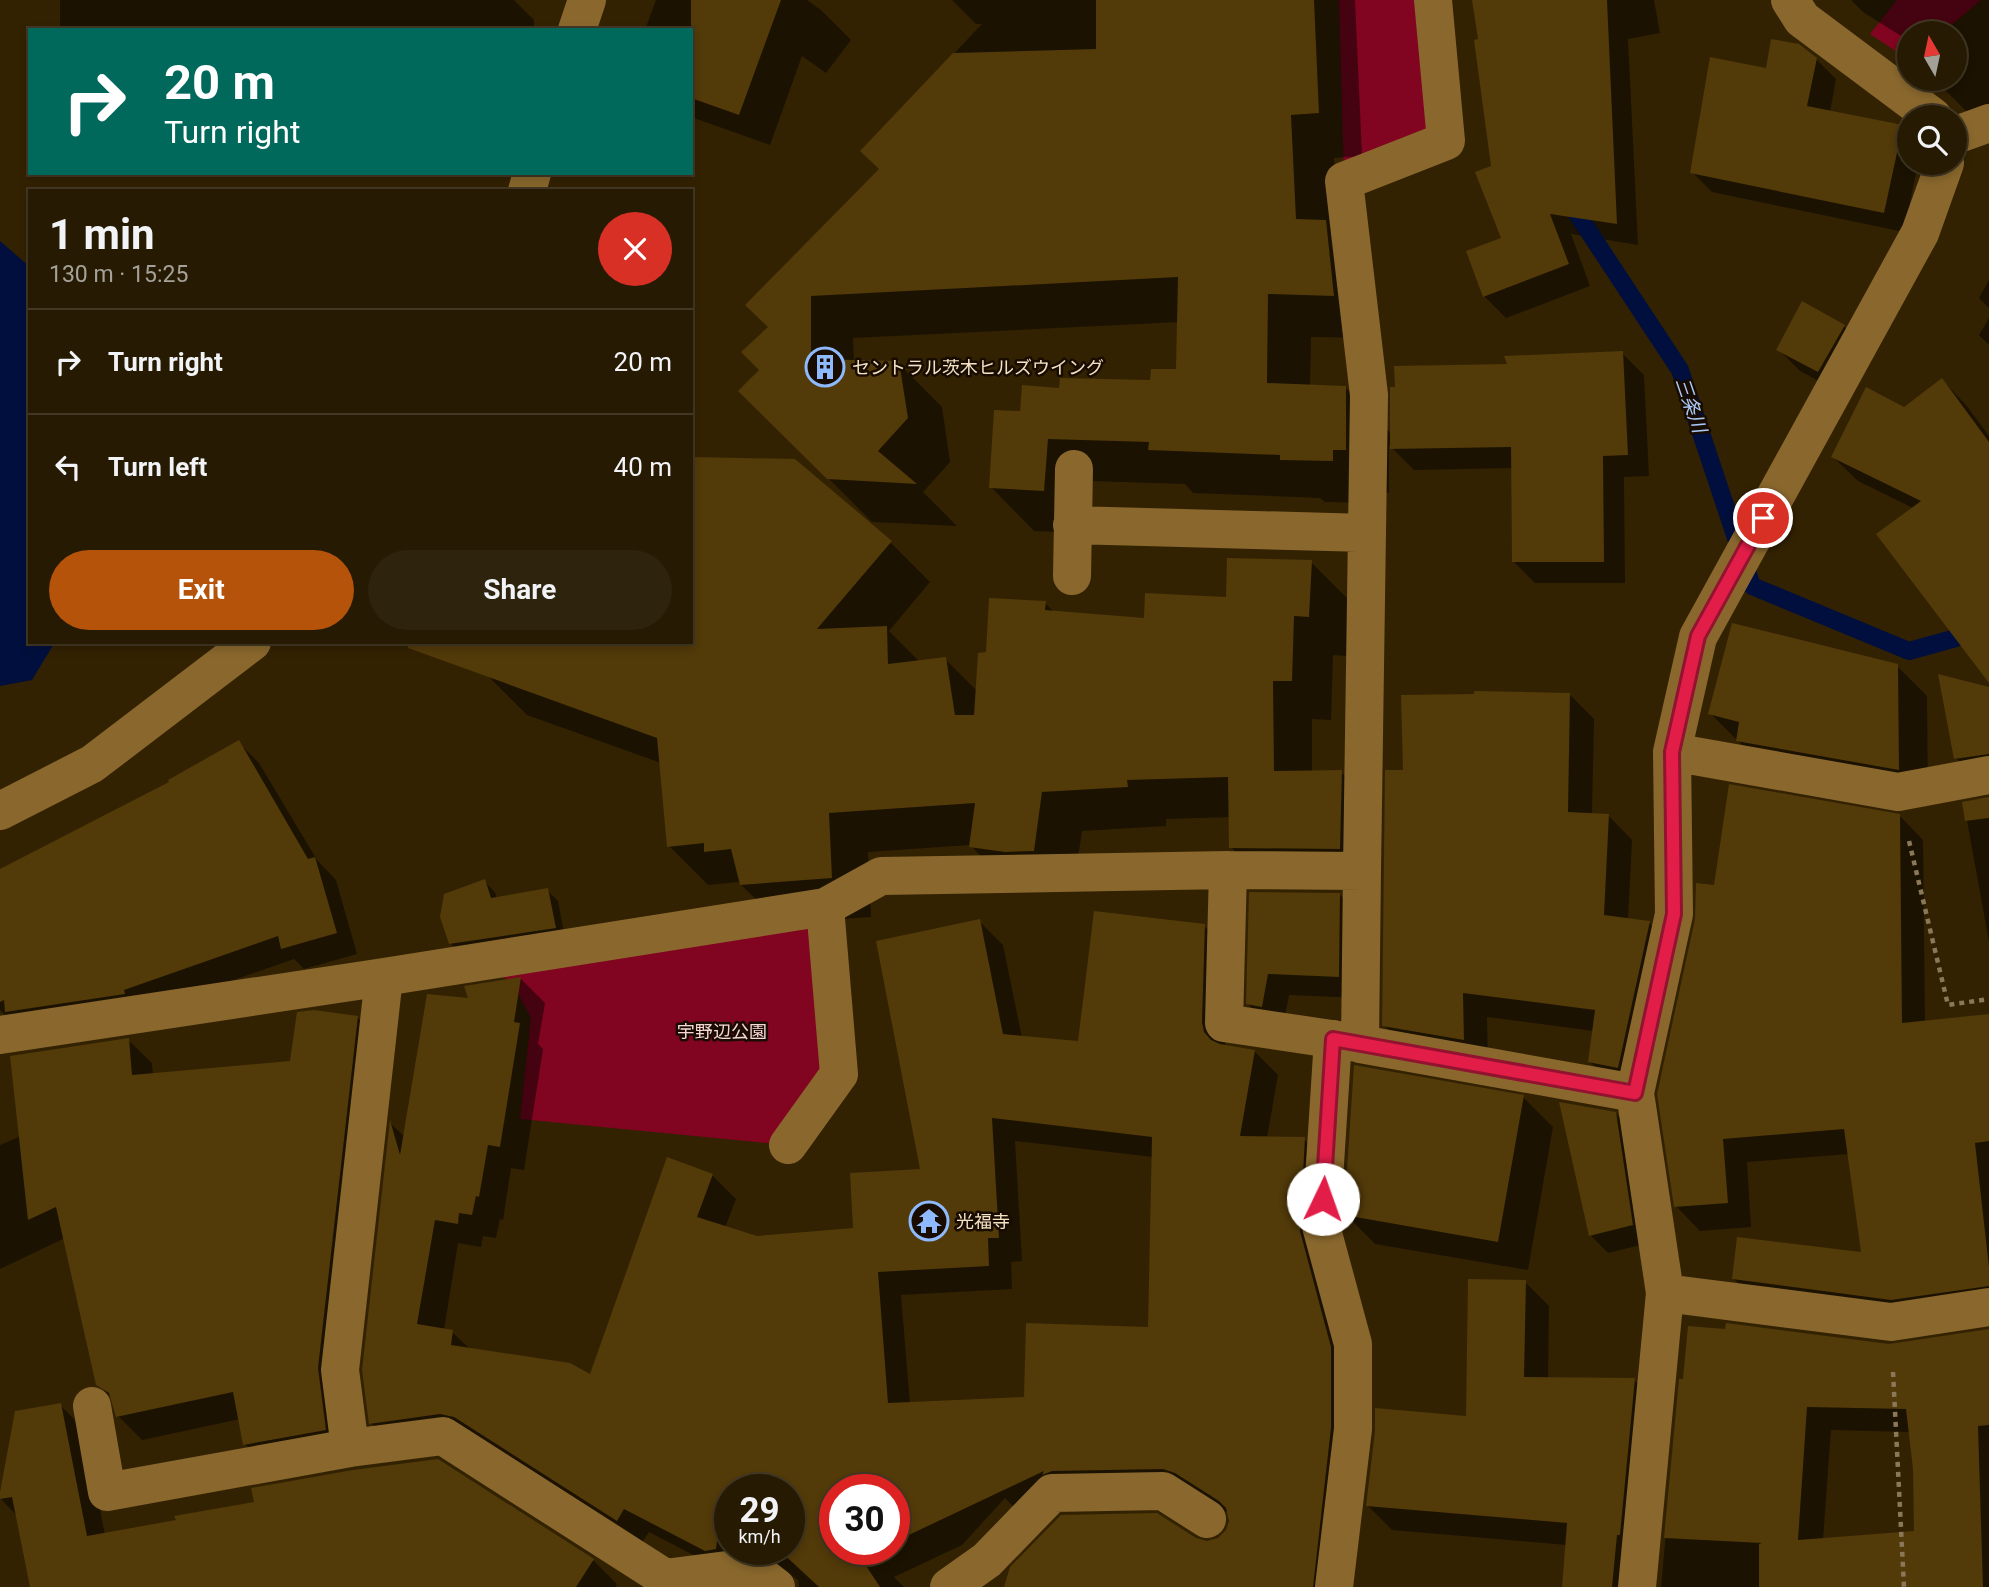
<!DOCTYPE html>
<html lang="en">
<head>
<meta charset="utf-8">
<style>
  :root { --surface:#261a02; --page:#2e230c; --text:#f1f3f6; --muted:#a4a199; --line:#423824; --accent:#b45309 }
  body { margin:0; font-family:Roboto,"Noto Sans JP",sans-serif; background:var(--page); color:var(--text); height:100vh; display:flex; flex-direction:column; font-size:26px; white-space:nowrap }
  * { box-sizing:border-box; margin:0 }
  p { font-size:23px; color:var(--muted) }
  .icon { flex:none; width:38px; height:38px; fill:none; stroke:currentColor; stroke-width:2; stroke-linecap:round; stroke-linejoin:round }
  .map { position:relative; flex:1; overflow:hidden }
  .panel { position:absolute; left:28px; top:189px; width:665px; height:455px; display:flex; flex-direction:column; background:var(--surface); border-radius:0px; box-shadow:0 4px 10px #0003,0 0 0 2px var(--line) }
  .panel>* { flex:none }
  .guide { position:absolute; left:28px; top:28px; width:665px; height:147px; border-radius:0px; box-shadow:0 4px 10px #0003,0 0 0 2px var(--line); background:#00695c; color:#fff; overflow:hidden }
  .needle { width:46px; rotate:351deg }
  .controls { position:absolute; left:1897px; top:21px; display:grid; gap:14px }
  .controls a { display:grid; place-items:center; width:70px; height:70px; border-radius:50%; background:var(--surface); box-shadow:0 4px 10px #0003,0 0 0 2px var(--line); font-size:35px }
  .speed { position:absolute; left:714px; top:1474px; display:flex; gap:14px; font-size:35px; font-weight:700; text-align:center }
  .speed>* { display:grid; place-content:center; width:91px; height:91px; border-radius:50%; background:var(--surface); box-shadow:0 4px 10px #0003,0 0 0 2px var(--line); line-height:1 }
  .speed small { font-size:18px; font-weight:400 }
  .speed .limit { border:10px solid #d22; background:#fff; color:#111 }
  .pin { position:absolute; display:grid; place-items:center; width:60px; height:60px; color:#fff; margin:-30px; border:4px solid #fff; border-radius:50%; box-shadow:0 2px 7px #0007 }
  .me { position:absolute; width:77px; margin:-38px; rotate:3deg; stroke-linejoin:round; filter:drop-shadow(0 0 5px #0008) }
  .turn { display:flex; align-items:center; gap:24px; height:147px; padding:0 21px; font-size:32px }
  .turn .icon { width:91px; height:91px; stroke-width:2.5 }
  .turn b { display:block; font-size:49px; line-height:60px }
  .round { display:grid; place-items:center; flex:none; width:74px; height:74px; border-radius:37px; background:var(--page) }
  .summary { display:flex; align-items:center; justify-content:space-between; height:119px; padding:0 21px }
  h1 { font-size:42px; font-weight:700; line-height:52px }
  .cta { display:flex; gap:14px; margin-top:auto; padding:14px 21px }
  .cta a { flex:1; height:80px; border-radius:42px; background:var(--accent); color:#fff; font-size:28px; font-weight:700; line-height:80px; text-align:center }
  .cta a+a { background:var(--page); color:var(--text) }
  ul { padding:0; list-style:none }
  li { display:flex; align-items:center; gap:21px; height:105px; padding:0 21px; border-top:2px solid var(--line) }
  li div { flex:1 }
  li b { display:block; font-size:26px }
  li em { font-style:normal }
  .map>svg:first-child { display:block }
</style>
</head>
<body>
<div class="map">
<svg width="1989" height="1587" viewBox="0 0 1989 1587">
  <rect width="100%" height="100%" fill="#332202"/>
  <!-- green -->
  <path fill="#810420" d="M1339,0H1433L1446,141L1344,181Z
    M1897,0H1981L1942,33H1909V60L1870,34Z
    M825,907L839,1074L788,1145L520,1119L531,1018L513,984L482,962Z"/>
  <!-- water -->
  <path fill="#000f3d" d="M0,241L30,267V642H55L32,680L0,686Z"/>
  <!-- shadow -->
  <path fill="#0007" fill-rule="evenodd" d="M60,0H514L534,20V30H60Z
    M656,0H807L821,10L851,40L826,73L802,56L770,145L691,117V30H645Z
    M952,0H1355L1362,156L1334,158L1337,233L1377,338L1311,337L1310,386L1345,387L1392,434L1510,365L1622,353L1644,375L1649,476L1624,477L1625,583H1535L1514,562L1513,468L1414,470L1389,445V493H1376V503L1325,502L1320,498L1193,493L1185,484L1091,481L1087,533L1034,531L991,487L1022,412L1061,390L1152,382L1178,371L1179,322L853,338L854,362L898,363L942,407L950,462L923,492L957,526L872,522L741,391L762,370L770,327L881,170L862,151L982,24H976Z
    M1474,0H1654L1660,33L1628,39L1638,245L1571,234L1590,286L1506,318L1484,296L1503,239Z
    M1851,0H1989V107L1967,112L1946,91L1943,79H1955V33H1909V41L1863,12Z
    M1816,59L1836,79L1830,112L1902,127L1909,134V163H1918L1904,232L1712,192L1692,172L1767,70Z
    M1989,280V308L1979,298Z
    M1989,318V345L1979,335Z
    M1844,326L1865,348L1841,393L1800,371L1778,349Z
    M1942,380L1966,405L1989,436V680L1913,508L1858,481L1833,457Z
    M794,461L891,543L930,582L889,631L920,662L945,659L977,691L988,654L1045,603L1055,613L1146,620L1228,599L1311,562L1350,601L1348,656L1333,655L1331,720L1312,719V772H1341L1380,812L1379,888L1271,887L1231,847V817L1166,819V826L1082,831L1073,890L1010,886L970,845L868,852L871,917L781,923L738,882L708,885L669,846L661,763L527,715L488,676L691,642Z
    M1897,666L1927,696L1928,798L1767,770L1710,713Z
    M1989,689V781L1980,783L1956,758Z
    M1570,695L1594,719L1592,815H1608L1632,840L1628,920L1649,923L1674,948L1615,1086L1590,1062L1594,1031L1487,1017L1488,1064L1408,1050L1384,1025L1405,771Z
    M238,742L259,763L317,860L336,880L357,954L304,969L294,959L145,1011L22,1033L0,1010V872L172,783Z
    M1989,799V942L1964,804Z
    M1899,815L1923,840L1925,1022L1989,1015V1312L1758,1303L1734,1279L1863,1254L1849,1154L1747,1162L1751,1227L1700,1231L1676,1206L1715,887Z
    M484,881L495,892L497,899L547,890L558,901L565,938L462,954L451,944Z
    M1251,894H1339L1361,916L1360,998L1289,995L1283,1027L1270,1025L1248,1004Z
    M979,921L1003,945L1022,1038L1080,1043L1204,926L1228,950L1225,1047L1254,1051L1278,1075L1267,1138L1304,1139L1328,1163L1354,1372L1338,1587H1005L1194,1539L1205,1543L1217,1540L1227,1531L1230,1514L1200,1496L1023,1516L1005,1498L962,1545L894,1577L904,1587H799L798,1580L788,1573L730,1574L649,1532L641,1544L480,1441L395,1447L371,1423L364,1370L391,1124L405,1137L470,999L466,988L521,979L545,1003L538,1044L543,1049L524,1170L511,1168L503,1220L500,1219L496,1238L483,1236L481,1247L458,1243L444,1330L452,1332L471,1350L591,1377L712,1175L736,1199L725,1228L756,1238L854,1230L922,1171ZM1015,1141L1153,1157L1150,1328L1026,1398L910,1404L901,1295L1012,1289L1011,1262L1022,1261ZM730,1489H789V1549H730ZM835,1489H894V1549H835Z
    M357,1017L381,1041L349,1454L269,1468L245,1444L240,1419L142,1440L118,1416L113,1399L98,1384L65,1238L0,1269V1145L21,1136L128,1040L152,1063L153,1075L291,1063Z
    M1523,1097L1553,1127L1528,1270L1375,1244L1345,1214Z
    M1615,1113L1633,1131L1649,1243L1608,1253L1590,1235Z
    M1525,1282L1549,1306L1548,1379L1634,1380L1659,1404L1641,1587H1563L1567,1545L1392,1530L1368,1506L1468,1418Z
    M1989,1331V1587H1661L1680,1381ZM1831,1430L1910,1432L1914,1469L1916,1532L1823,1540Z
    M60,1405L84,1429L105,1535L593,1560L617,1584L615,1587H32L17,1516L1,1499L17,1413Z"/>
  <g fill="none" stroke-linecap="round" stroke-linejoin="round">
    <!-- stream -->
    <path stroke="#000f3d" stroke-width="18" d="M1568,200L1680,370L1752,586L1909,651L1989,629"/>
  </g>
  <!-- building -->
  <path fill="#523a09" fill-rule="evenodd" d="M691,0H781L739,115L691,98Z
    M1096,0H1314L1319,113L1291,115L1296,219L1326,220L1334,296L1268,294L1267,383L1346,386V450H1333V461L1280,460V455L1148,450L1149,442L1048,439L1044,491L989,488L994,410L1020,411L1022,385L1059,388L1060,378L1150,380L1151,369H1176L1178,277L811,296V359L899,361L908,418L878,451L917,484L827,479L738,391L759,370L741,352L768,327L745,305L879,169L860,151L953,53L1096,49Z
    M1472,0H1607L1617,224L1550,214L1569,264L1483,297L1466,251L1501,238L1475,172L1491,166L1474,40L1478,39Z
    M1771,39L1799,44L1817,58L1807,106L1903,125L1884,213L1690,173L1710,57L1766,68Z
    M1802,301L1845,325L1818,372L1776,350Z
    M1623,351L1628,455L1603,456L1604,562H1512L1511,447L1390,449V387H1395L1394,366L1507,364L1504,356Z
    M1942,378L1989,442V683L1876,534L1921,501L1831,457L1866,387L1904,407Z
    M691,457L795,459L892,541L817,629L887,626L888,664L946,657L955,715H974L978,653L986,652L989,598L1046,601L1045,610L1144,618L1145,593L1226,597L1227,558L1312,560L1309,617L1294,616L1292,681H1273L1274,771L1342,770L1340,849L1229,848L1228,777L1127,780L1128,787L1042,792L1034,851L1005,852L969,847L975,803L829,813L832,878L740,885L731,849L704,852V843L667,847L657,738L408,648L409,642H691Z
    M1732,623L1898,664L1899,770L1736,741L1739,722L1708,714Z
    M1938,674L1989,687V754L1954,759Z
    M1474,691L1570,693L1568,812L1609,814L1604,915L1650,921L1618,1068L1588,1062L1595,1010L1463,993L1464,1040L1382,1026L1385,770H1403L1401,695L1474,694Z
    M239,740L308,859L315,857L337,933L281,949L278,936L124,990L125,994L5,1012L4,1000L0,1002V869L169,782L168,780Z
    M1729,784L1900,814L1902,1023L1989,1014V1141L1975,1143L1989,1267V1286L1891,1300L1732,1279L1737,1237L1861,1252L1844,1129L1723,1139L1728,1203L1674,1207L1657,1094L1695,919L1696,883L1714,885Z
    M1989,797V818L1965,821L1962,802Z
    M485,879L491,898L548,888L556,928L449,944L440,917L444,894Z
    M1249,892L1340,893L1339,977L1268,974L1262,1007L1246,1004Z
    M1094,911L1205,924L1202,1022L1204,1032L1211,1040L1220,1044L1255,1050L1240,1136L1305,1137L1300,1231L1331,1347V1428L1313,1587H1004L1010,1567L1061,1515L1157,1513L1196,1538L1207,1541L1218,1538L1226,1530L1229,1521L1226,1508L1219,1501L1175,1473L1163,1469L1052,1471L1042,1475L1044,1471L894,1542V1489H835V1549H881L861,1558L880,1587H819L778,1549H789V1489H730V1504L723,1498L716,1549L705,1551L624,1509L617,1521L454,1417L440,1414L369,1424L362,1370L390,1120L400,1155L427,994L468,998L464,986L521,977L514,1022L520,1023L500,1147L488,1145L479,1197L476,1196L472,1215L459,1213L458,1224L435,1220L417,1324L453,1330L451,1345L570,1363L590,1374L667,1157L713,1174L697,1217L757,1236L853,1228L850,1173L920,1169L876,941L980,919L1003,1034L1078,1041ZM992,1118L1152,1137L1148,1327L1026,1323L1024,1397L888,1403L878,1272L989,1266L988,1238H999Z
    M314,1010L358,1016L318,1368L326,1430L243,1445L233,1392L116,1417L109,1393L96,1385L56,1207L28,1220L10,1056L129,1038L132,1075L290,1061L297,1012Z
    M1354,1065L1524,1095L1498,1242L1344,1215Z
    M1559,1102L1616,1112L1633,1225L1589,1236Z
    M1468,1279L1526,1280L1524,1377L1635,1378L1620,1535H1617L1612,1587H1562L1567,1523L1366,1506L1375,1431V1408L1466,1416Z
    M1726,1323L1889,1344L1989,1329V1425L1978,1426L1983,1587H1759V1544L1762,1543L1664,1538L1679,1379H1683L1688,1326L1725,1329ZM1807,1407L1906,1409L1913,1469L1914,1531L1798,1540Z
    M61,1403L87,1536L176,1520L174,1516L254,1502L251,1488L353,1470L438,1459L594,1559L576,1587H30L12,1497L0,1499V1492L15,1411Z"/>
  <g fill="none" stroke-linecap="round" stroke-linejoin="round">
    <!-- path -->
    <path stroke="#8a7859" stroke-width="4.5" stroke-dasharray="5 5" stroke-linecap="butt" d="M1909,841L1948,1005L1989,999
      M1893,1372L1904,1587"/>
    <!-- minor -->
    <path stroke="#8a682d" stroke-width="38" d="M1790,0L1802,19L1933,117
      M577,30L587,0
      M1956,135L1989,123
      M527,191L532,173
      M1072,525L1367,533
      M1072,576L1074,469
      M1672,752L1898,792L1989,775
      M0,811L92,764L252,642
      M1228,870L1224,1023L1358,1043
      M1362,871L1369,395L1344,181L1446,141L1433,0
      M384,977L340,1370L350,1448L443,1436L665,1578L750,1567L776,1587
      M0,1035L384,977L825,907L881,876L1228,870L1362,871L1360,1044L1635,1093
      M1333,1039L1321,1226L1353,1344V1429L1334,1587
      M788,1145L839,1074L825,907
      M1665,1293L1891,1322L1989,1307
      M92,1406L107,1492L350,1448
      M949,1587L987,1560L1052,1493L1163,1491L1207,1519
      M1637,1587L1665,1293L1635,1093L1674,914L1672,752L1698,637L1920,233L1945,163"/>
  </g>
  <g fill="none" stroke-linecap="round" stroke-linejoin="round">
    <defs>
      <path id="route" d="M1323,1199L1333,1039L1635,1093L1674,914L1672,752L1698,636L1763,518"/>
    </defs>
    <!-- route casing -->
    <use href="#route" stroke="#92132f" stroke-width="18"/>
    <!-- route -->
    <use href="#route" stroke="#e11d48" stroke-width="12"/>
  </g>
  <!-- icons -->
  <defs>
    <symbol id="building-ring" viewBox="-11 -11 22 22"><circle r="9.5" fill="#180b00" stroke="#8eb9fc" stroke-width="1.5"/><path d="M-4-6H4V6H1V3H-1V6H-4ZM-2.5-4.3h1.7v1.8h-1.7ZM.8-4.3h1.7v1.8H.8ZM-2.5-1h1.7V.8h-1.7ZM.8-1h1.7V.8H.8Z" fill="#8eb9fc"/></symbol>
    <symbol id="temple-ring" viewBox="-11 -11 22 22"><circle r="9.5" fill="#180b00" stroke="#8eb9fc" stroke-width="1.5"/><path d="M0-6L5-2H3V0L6.5 2.5H4V6H1.5V3h-3V6H-4V2.5H-6.5L-3 0V-2H-5Z" fill="#8eb9fc"/></symbol>
  </defs>
  <g fill-rule="evenodd">
    <use href="#building-ring" x="803" y="345" width="44" height="44"/>
    <use href="#temple-ring" x="907" y="1199" width="44" height="44"/>
  </g>
  <g text-anchor="middle" dominant-baseline="central" stroke-width="5" stroke-linejoin="round" paint-order="stroke">
    <!-- poi labels -->
    <g font-size="18" fill="#f4e2c4" stroke="#180b00" text-anchor="start">
      <text x="852" y="367">セントラル茨木ヒルズウイング</text>
      <text x="956" y="1221">光福寺</text>
    </g>
    <!-- park labels -->
    <g font-size="18" fill="#f8d7d7" stroke="#180b00">
      <text x="722" y="1031">宇野辺公園</text>
    </g>
    <!-- water labels -->
    <g font-size="19" font-style="italic" fill="#aac9f7" stroke="#180b00">
      <text transform="translate(1691 405) rotate(71)">三条川</text>
    </g>
  </g>
</svg>
<div class="controls">
<a><svg class="needle" viewBox="-14 -14 28 28"><path d="M0-13l5 13h-10z" fill="#e53935"/><path d="M0 13l5-13h-10z" fill="#a4a199"/></svg></a>
<a><svg class="icon" aria-label="search" viewBox="0 0 24 24"><circle cx="10" cy="10" r="6"/><path d="M15 15l6 6"/></svg></a>
</div>
<div class="speed"><div>29<small>km/h</small></div><div class="limit">30</div></div>
<div class="pin" style="left:1763px;top:518px;background:#d93025"><svg class="icon" aria-label="arrive" viewBox="0 0 24 24"><path d="M6 21V4h12l-3 4 3 4H6"/></svg></div>
<svg class="me" style="left:1323px;top:1199px" viewBox="-20 -20 40 40"><circle r="19" fill="#fff"/><path d="M0-13L10 11 0 6-10 11z" fill="#e11d48"/></svg>
<div class="guide">
<div class="turn"><svg class="icon" aria-label="right" viewBox="0 0 24 24"><path d="M7 20v-9h11M14 6l5 5-5 5"/></svg><div><b>20 m</b>Turn right</div></div>
</div>
<section class="panel">
<div class="summary"><div><h1>1 min</h1><p>130 m · 15:25</p></div><a class="round" style="background:#d93025;color:#fff"><svg class="icon" aria-label="close" viewBox="0 0 24 24"><path d="M6 6l12 12M18 6L6 18"/></svg></a></div>
<ul>
<li><svg class="icon" aria-label="right" viewBox="0 0 24 24"><path d="M7 20v-9h11M14 6l5 5-5 5"/></svg><div><b>Turn right</b></div><em>20 m</em></li>
<li><svg class="icon" aria-label="left" viewBox="0 0 24 24"><path d="M17 20v-9H6M10 6l-5 5 5 5"/></svg><div><b>Turn left</b></div><em>40 m</em></li>
</ul>
<div class="cta"><a>Exit</a><a>Share</a></div>
</section>
</div>
</body>
</html>
